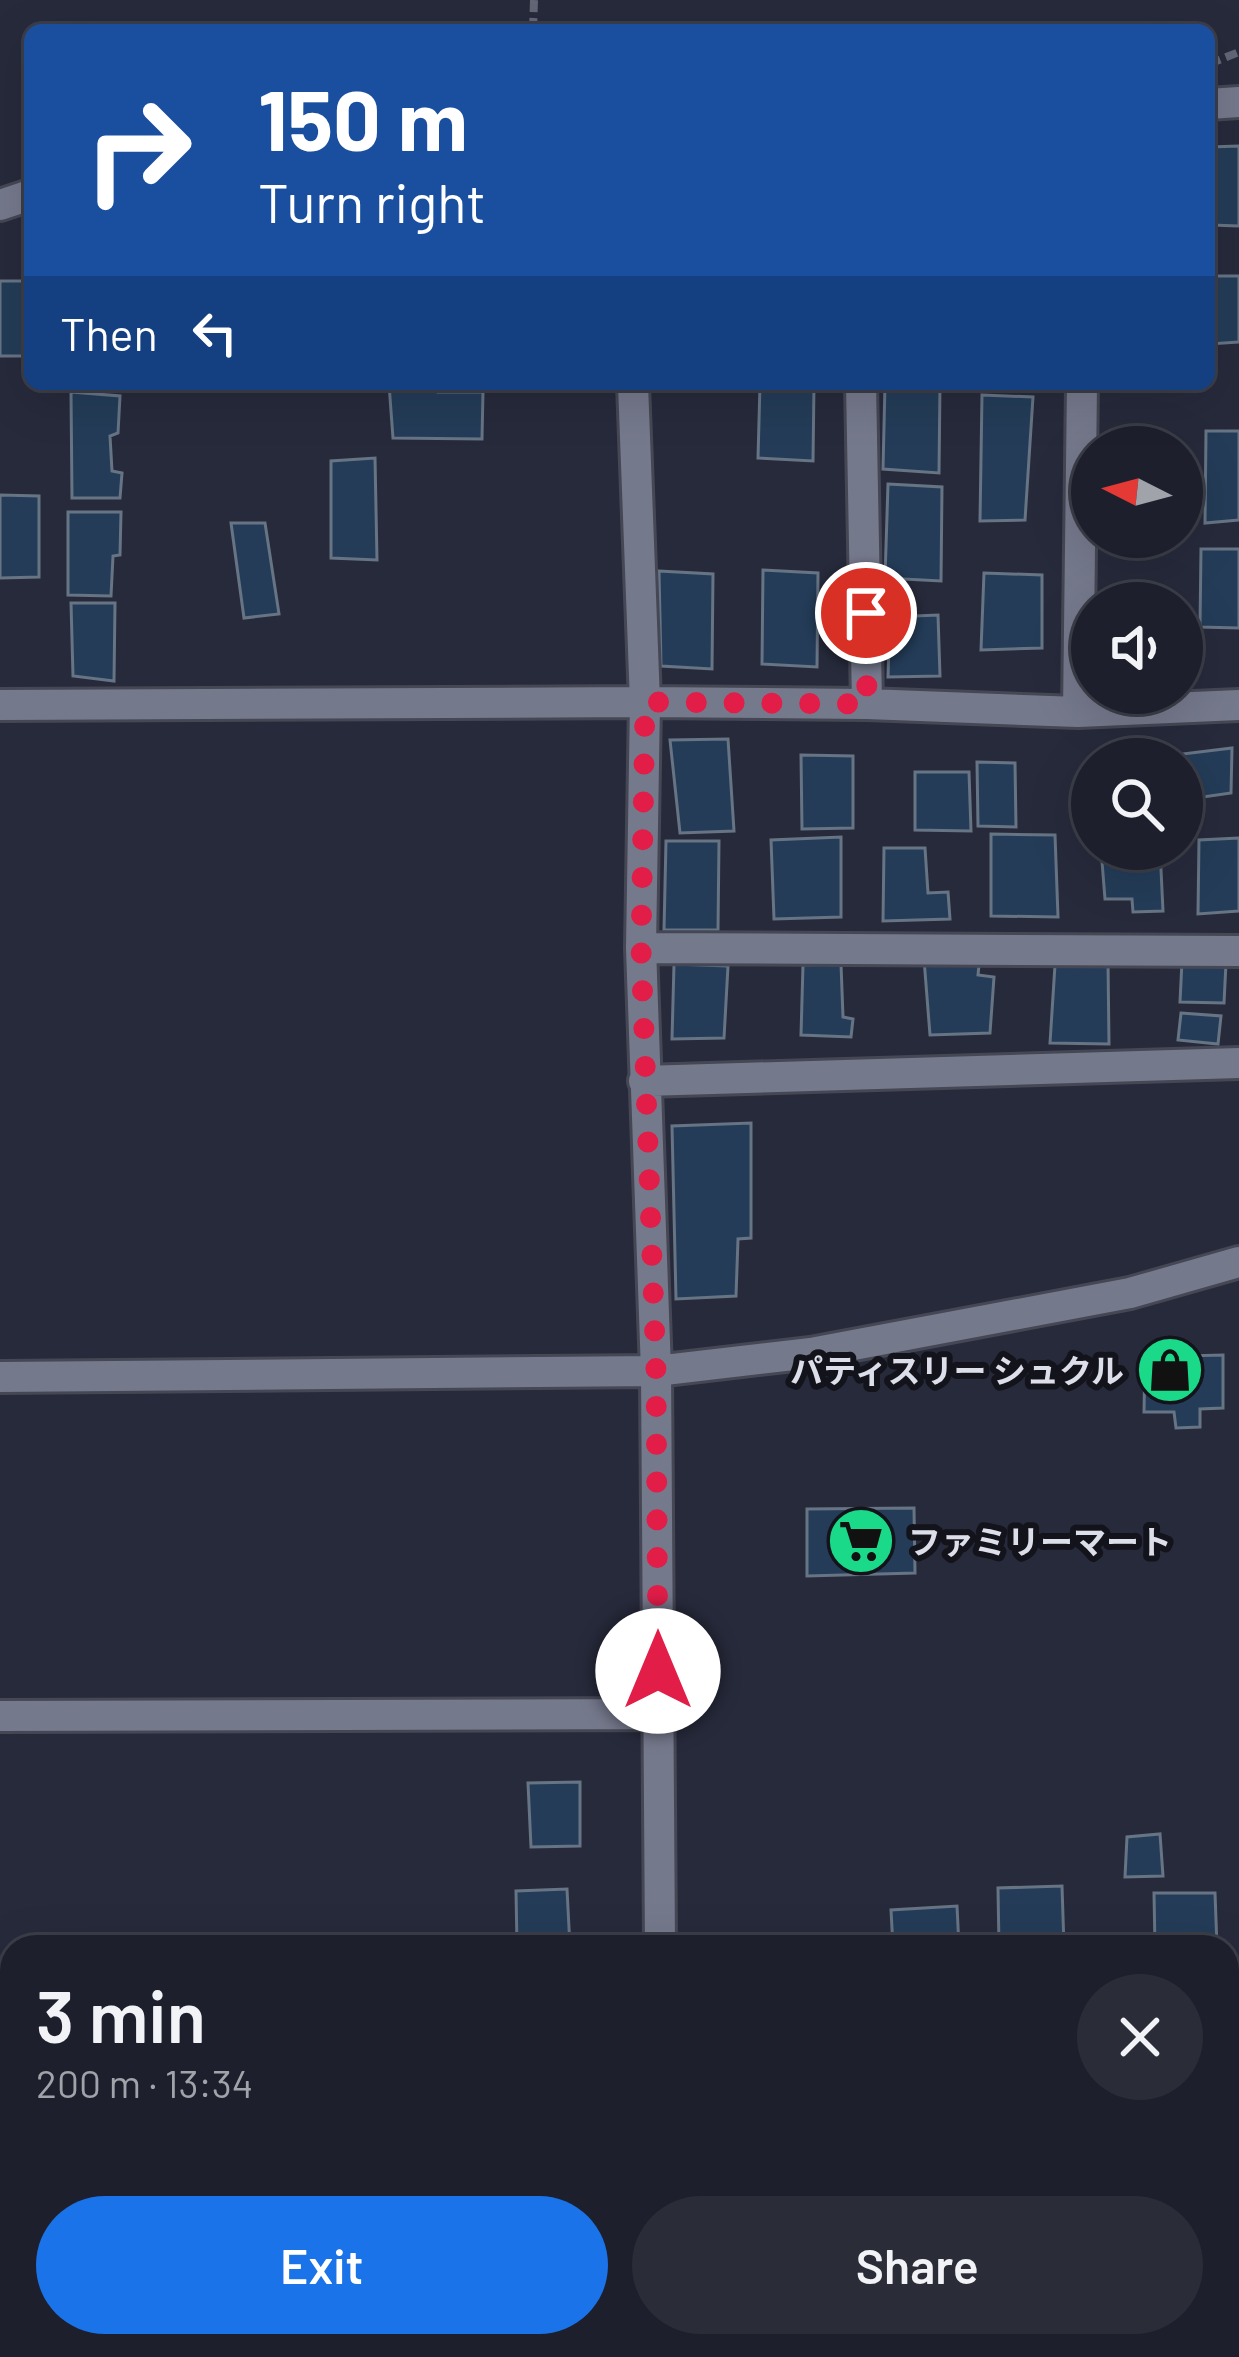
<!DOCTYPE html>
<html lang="en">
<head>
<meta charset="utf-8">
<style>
  :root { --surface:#1d202c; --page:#2a2d38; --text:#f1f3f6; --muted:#a0a3a9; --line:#3b3e48; --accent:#1a73e8 }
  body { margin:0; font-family:Barlow,"Noto Sans JP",sans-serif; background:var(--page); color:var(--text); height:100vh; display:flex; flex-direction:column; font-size:45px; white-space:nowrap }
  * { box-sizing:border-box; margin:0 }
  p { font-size:39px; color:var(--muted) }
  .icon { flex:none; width:66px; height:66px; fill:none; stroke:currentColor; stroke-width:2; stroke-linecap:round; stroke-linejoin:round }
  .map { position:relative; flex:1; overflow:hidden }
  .panel { position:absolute; left:0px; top:1935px; width:1239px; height:423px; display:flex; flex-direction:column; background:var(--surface); border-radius:36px 36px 0 0; box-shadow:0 12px 48px #0002,0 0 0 3px var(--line) }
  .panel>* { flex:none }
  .guide { position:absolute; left:24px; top:24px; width:1191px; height:366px; border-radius:18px; box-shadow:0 12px 48px #0002,0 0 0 3px var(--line); background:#1a4fa0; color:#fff; overflow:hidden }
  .needle { width:78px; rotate:276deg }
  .buttons { position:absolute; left:1071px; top:426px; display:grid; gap:24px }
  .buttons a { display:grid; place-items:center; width:132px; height:132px; border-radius:50%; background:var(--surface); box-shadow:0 12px 48px #0002,0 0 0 3px var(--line); font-size:60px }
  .pin { position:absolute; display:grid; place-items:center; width:102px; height:102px; color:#fff; margin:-51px; border:6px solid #fff; border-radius:50%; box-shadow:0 3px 12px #0007 }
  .me { position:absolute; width:132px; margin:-66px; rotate:0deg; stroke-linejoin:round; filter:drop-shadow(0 0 9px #0008) }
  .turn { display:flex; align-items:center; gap:42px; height:252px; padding:0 36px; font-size:54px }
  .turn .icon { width:156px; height:156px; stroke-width:2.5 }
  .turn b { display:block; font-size:84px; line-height:102px }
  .then { display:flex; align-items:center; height:114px; padding:0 36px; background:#0003; gap:24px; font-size:45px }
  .round { display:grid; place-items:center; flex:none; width:126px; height:126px; border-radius:63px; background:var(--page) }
  .overview { display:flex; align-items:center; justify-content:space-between; height:204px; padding:0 36px }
  h1 { font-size:72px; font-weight:600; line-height:90px }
  .button { display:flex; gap:24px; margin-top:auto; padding:24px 36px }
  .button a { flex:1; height:138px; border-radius:72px; background:var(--accent); color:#fff; font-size:48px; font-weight:600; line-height:138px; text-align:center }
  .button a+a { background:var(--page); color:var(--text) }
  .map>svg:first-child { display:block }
</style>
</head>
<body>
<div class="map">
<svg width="1239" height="2357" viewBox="0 0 1239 2357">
  <rect width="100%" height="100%" fill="#272a3b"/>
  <!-- building -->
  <path fill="#243c58" stroke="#667484" stroke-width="3" d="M1239,146V226L1211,225L1210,147Z
    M1210,276H1239V342L1210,344Z
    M0,281H27V356H0Z
    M389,384H437L438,392H483L482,439L393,438Z
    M760,384H814L813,461L758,458Z
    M885,384H940L939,473L883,469Z
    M71,392L120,396L118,433L110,436L112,471L122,473L120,498H72Z
    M982,395L1033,397L1025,520L980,521Z
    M1206,431H1239V520L1205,523Z
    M375,458L377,560L331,558V461Z
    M888,484L942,487L941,581L885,578Z
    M0,495L39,496V577L0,578Z
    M68,512H121L120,555L113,556L111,596L68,595Z
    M231,523H265L279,614L244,618Z
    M1201,549H1239V628L1200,627Z
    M763,570L818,573L817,667L762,664Z
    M659,571L713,574L712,669L661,666Z
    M984,573L1042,575V648L981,650Z
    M71,603H115L114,681L73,676Z
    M938,615L940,676L888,677L890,617Z
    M728,739L734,831L680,833L670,740Z
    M1232,748L1231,793L1182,800V759H1166V756Z
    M801,755L853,756V828L802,829Z
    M977,762L1015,763L1016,827L978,826Z
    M915,772H969L971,831L915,830Z
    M991,834L1055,835L1058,917L991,916Z
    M841,837V917L774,919L771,840Z
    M1239,838V911L1198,914L1199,840Z
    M666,841H719L718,930H664Z
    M884,848H925L928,893L948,892L950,919L883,921Z
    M1101,849H1160L1163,911L1133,912L1132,899H1105Z
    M924,959L979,965L978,975L994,977L990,1033L930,1035Z
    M1182,961L1226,963L1224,1003L1180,1002Z
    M1108,962L1109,1044L1050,1043L1055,965Z
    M674,964L728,966L724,1038L672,1039Z
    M841,964L843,1017L853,1019L851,1037L801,1035L803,965Z
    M1181,1013L1221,1016L1218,1044L1178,1040Z
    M751,1123V1238L738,1239L736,1296L676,1299L672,1126Z
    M1223,1355V1408L1200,1409V1427L1176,1428L1174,1412H1144L1145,1357Z
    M914,1508L915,1573L807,1576V1509Z
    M580,1782V1846L531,1847L528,1783Z
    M1160,1834L1163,1876L1125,1877L1127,1837Z
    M1062,1886L1064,1947H999L998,1888Z
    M567,1889L570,1947H517L516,1891Z
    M1154,1893H1215L1217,1947H1155Z
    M957,1906L959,1947H893L891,1910Z"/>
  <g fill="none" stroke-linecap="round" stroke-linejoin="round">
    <defs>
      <path id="minor" d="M1209,104L1239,102
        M0,205L30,195
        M633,384L645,702L641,948L656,1371L660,1947
        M861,384L867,704
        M0,705L645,702L867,704L1078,712L1239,705
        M1078,712L1082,384
        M641,948L1239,951
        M644,1081L1239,1063
        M0,1377L656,1371L811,1353L1130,1293L1239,1262
        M0,1716L658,1714
        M1227,2052H1239
        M0,2057H12
        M663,2346V2357"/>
    </defs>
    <!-- minor casing -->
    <use href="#minor" stroke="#454755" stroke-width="36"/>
    <!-- path -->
    <path stroke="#636675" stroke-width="8" stroke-dasharray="12 6" stroke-linecap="butt" d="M533,30L534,0
      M1209,64L1239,52"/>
    <!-- minor -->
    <use href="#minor" stroke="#75798c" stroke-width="30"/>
  </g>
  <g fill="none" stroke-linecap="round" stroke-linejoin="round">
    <!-- route -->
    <path stroke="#e11d48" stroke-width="21" stroke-dasharray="0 37.8" d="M658,1671L656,1371L641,948L645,702L867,704L866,613"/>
  </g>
  <!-- icons -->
  <defs>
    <symbol id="shop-disc" viewBox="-11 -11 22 22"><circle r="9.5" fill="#1ad988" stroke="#12131b"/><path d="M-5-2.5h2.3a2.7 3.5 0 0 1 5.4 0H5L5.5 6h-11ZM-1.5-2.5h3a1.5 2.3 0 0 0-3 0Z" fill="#111"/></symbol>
    <symbol id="supermarket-disc" viewBox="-11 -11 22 22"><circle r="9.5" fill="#1ad988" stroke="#12131b"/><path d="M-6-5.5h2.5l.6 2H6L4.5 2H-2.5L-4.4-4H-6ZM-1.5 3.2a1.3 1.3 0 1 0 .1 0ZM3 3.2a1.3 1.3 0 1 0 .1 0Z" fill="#111"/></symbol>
  </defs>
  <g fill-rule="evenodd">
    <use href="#shop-disc" x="1132" y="1332" width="76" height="76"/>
    <use href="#supermarket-disc" x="823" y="1503" width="76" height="76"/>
  </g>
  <g text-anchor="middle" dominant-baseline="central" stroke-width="12" stroke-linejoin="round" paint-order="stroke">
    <!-- poi labels -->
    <g font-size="33" font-weight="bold" fill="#dcdee9" stroke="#12131b" text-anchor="end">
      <text x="1124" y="1370">パティスリー シュクル</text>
      <text x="908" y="1541" text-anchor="start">ファミリーマート</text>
    </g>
  </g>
</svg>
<div class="buttons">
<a><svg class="needle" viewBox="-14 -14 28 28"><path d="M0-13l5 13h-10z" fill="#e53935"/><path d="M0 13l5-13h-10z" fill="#a0a3a9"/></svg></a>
<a><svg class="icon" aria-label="sound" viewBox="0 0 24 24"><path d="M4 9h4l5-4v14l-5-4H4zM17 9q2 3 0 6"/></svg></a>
<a><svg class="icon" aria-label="search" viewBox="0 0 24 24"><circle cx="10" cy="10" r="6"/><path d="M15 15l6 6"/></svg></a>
</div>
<div class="pin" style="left:866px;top:613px;background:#d93025"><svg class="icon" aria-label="arrive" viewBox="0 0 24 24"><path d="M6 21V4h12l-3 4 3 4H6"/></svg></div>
<svg class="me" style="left:658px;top:1671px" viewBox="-20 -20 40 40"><circle r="19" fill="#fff"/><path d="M0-13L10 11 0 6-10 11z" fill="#e11d48"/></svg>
<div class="guide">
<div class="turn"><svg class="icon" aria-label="right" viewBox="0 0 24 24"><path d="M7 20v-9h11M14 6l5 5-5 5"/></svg><div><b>150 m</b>Turn right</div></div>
<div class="then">Then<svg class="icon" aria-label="left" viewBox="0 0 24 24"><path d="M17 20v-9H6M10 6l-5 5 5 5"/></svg></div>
</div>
<section class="panel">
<div class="overview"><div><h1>3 min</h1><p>200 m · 13:34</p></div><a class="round"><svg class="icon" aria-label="close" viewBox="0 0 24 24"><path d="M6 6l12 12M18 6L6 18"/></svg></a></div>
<div class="button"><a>Exit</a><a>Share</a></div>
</section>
</div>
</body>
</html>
